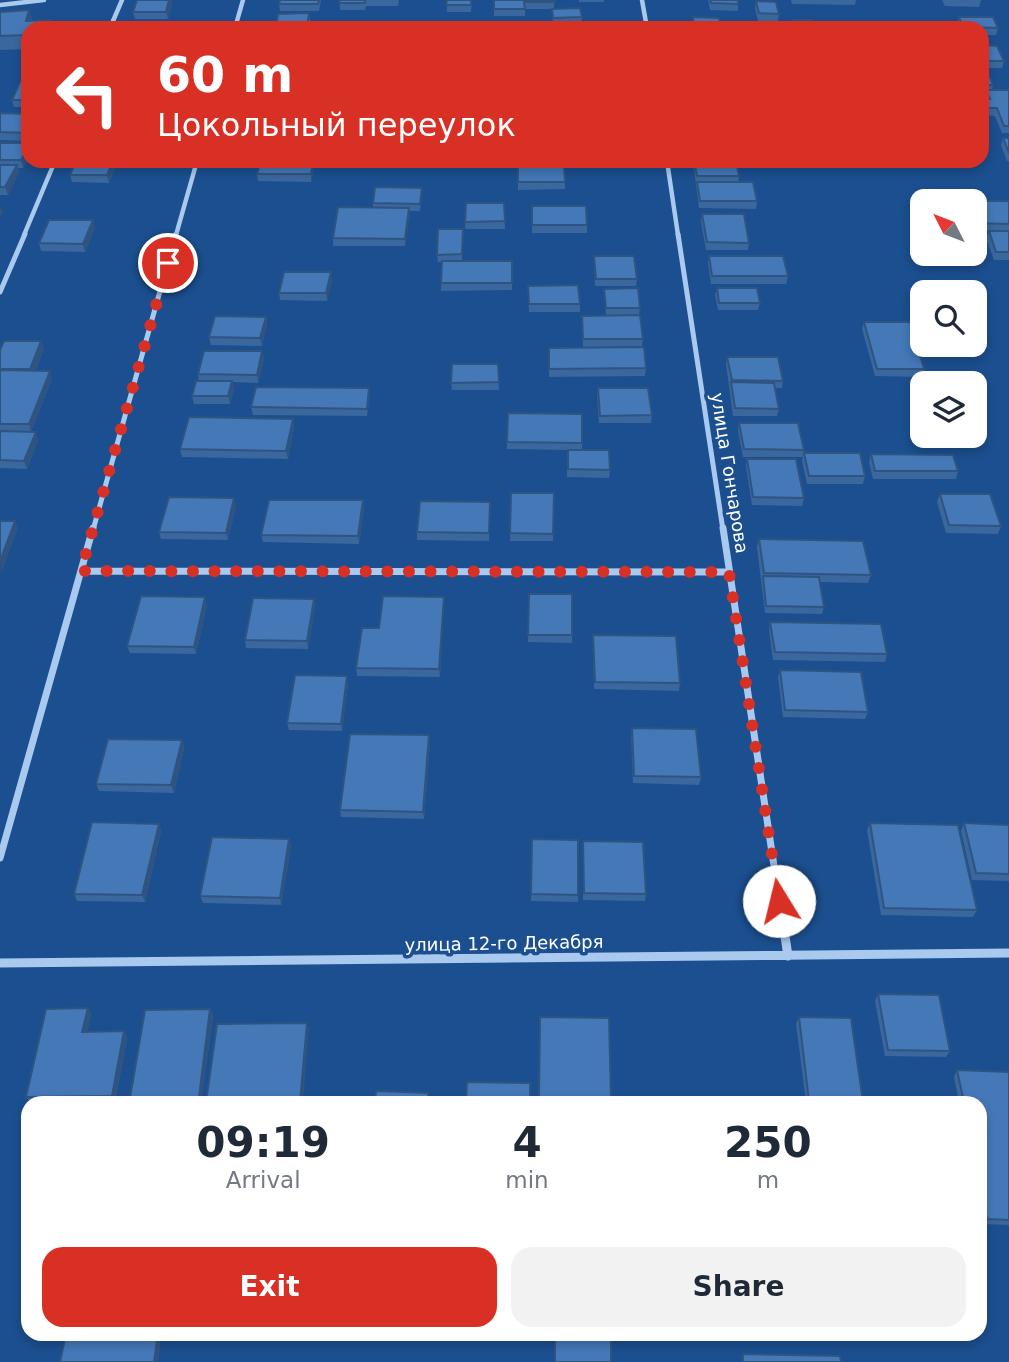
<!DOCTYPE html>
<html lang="en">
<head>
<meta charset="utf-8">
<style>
  :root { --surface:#fff; --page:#f2f2f3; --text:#1f2937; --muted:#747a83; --accent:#d93025 }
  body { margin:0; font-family:"DejaVu Sans",sans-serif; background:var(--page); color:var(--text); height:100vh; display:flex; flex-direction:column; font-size:26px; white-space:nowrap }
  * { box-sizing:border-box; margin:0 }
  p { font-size:23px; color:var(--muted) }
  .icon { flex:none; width:38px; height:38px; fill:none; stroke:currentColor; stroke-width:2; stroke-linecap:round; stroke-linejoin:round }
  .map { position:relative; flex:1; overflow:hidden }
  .panel { position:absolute; left:21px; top:1096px; width:966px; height:245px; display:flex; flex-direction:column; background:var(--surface); border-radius:21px; box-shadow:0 4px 10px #0003 }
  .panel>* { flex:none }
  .guide { position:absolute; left:21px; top:21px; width:968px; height:147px; border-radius:21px; box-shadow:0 4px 10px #0003; background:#d93025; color:#fff; overflow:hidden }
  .needle { width:46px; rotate:312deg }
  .buttons { position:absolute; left:910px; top:189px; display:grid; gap:14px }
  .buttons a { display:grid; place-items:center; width:77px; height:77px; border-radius:14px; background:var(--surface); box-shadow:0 4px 10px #0003; font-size:35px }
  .pin { position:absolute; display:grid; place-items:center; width:60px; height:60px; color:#fff; margin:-30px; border:4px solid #fff; border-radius:50%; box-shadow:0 2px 7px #0007 }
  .me { position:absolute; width:77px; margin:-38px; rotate:351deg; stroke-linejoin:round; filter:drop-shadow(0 0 5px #0008) }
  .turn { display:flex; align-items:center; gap:24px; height:147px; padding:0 21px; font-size:32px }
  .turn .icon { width:91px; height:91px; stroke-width:2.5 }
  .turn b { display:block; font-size:49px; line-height:60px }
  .eta { display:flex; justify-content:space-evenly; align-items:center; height:119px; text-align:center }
  .eta b { font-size:42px; font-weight:800; line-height:49px }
  .button { display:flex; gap:14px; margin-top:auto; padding:14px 21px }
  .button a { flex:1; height:80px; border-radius:21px; background:var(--accent); color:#fff; font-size:28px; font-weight:800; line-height:80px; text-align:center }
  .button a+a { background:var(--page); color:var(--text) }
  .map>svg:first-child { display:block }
</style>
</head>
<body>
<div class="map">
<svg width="1009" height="1362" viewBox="0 0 1009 1362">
  <rect width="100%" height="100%" fill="#1b4f8f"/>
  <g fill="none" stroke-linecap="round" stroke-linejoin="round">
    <!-- street-far3 -->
    <path stroke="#a9c9ee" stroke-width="4.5" d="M642,0L647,28
      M0,5L44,0
      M110,28L122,0
      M235,28L243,0
      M667,161L678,235
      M24,235L55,161
      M176,235L197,161"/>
    <!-- street-far2 -->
    <path stroke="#a9c9ee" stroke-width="5" d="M678,234L723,530
      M0,292L25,234
      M93,530L176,234"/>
    <!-- street-far1 -->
    <path stroke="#a9c9ee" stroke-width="7" d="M723,528L779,899
      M81,571L729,572
      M0,858L93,528"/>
    <!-- street -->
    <path stroke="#a9c9ee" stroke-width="9" d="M779,897L788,956
      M0,963L1009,953"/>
  </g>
  <!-- wall -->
  <path fill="#3a679d" d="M137,0H171L172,3L168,19H135L133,12Z
    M280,0H321L319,11H280L279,4Z
    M340,0H399L398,6H366L365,10H340Z
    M447,0H472L471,12H447Z
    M494,0H554V9L582,17L581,24L553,25L552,9H525V16H494Z
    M579,0H604V2H579Z
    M708,0H738V11L710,10Z
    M791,0H856L855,5L792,4Z
    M942,0H981L979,7L945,6Z
    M756,1L779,14L778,21H758L755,8Z
    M29,10L32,21L51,20L53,28H28V49L0,50V12Z
    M309,13L310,20L309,28H277L276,26Z
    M959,17L998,28L996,35H982V28H959L957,24Z
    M982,45L1004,61L1002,68H982Z
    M982,70L993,85L992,90H1009V133H1002L995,116L983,115L982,111V99H985L984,97L985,92H982Z
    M28,82V107H14L12,100Z
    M0,113L28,114V141L0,140Z
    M1003,138H1009V161H1007L1001,145Z
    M0,143H28V158L23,168H18L19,172L8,195H0Z
    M261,161H316L311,182L258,181L257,174Z
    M693,161H736L739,176L738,182L757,201L756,209L699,208Z
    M937,161H980V162Z
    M117,163L109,183L72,182L70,175Z
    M518,167L565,182V189L518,190Z
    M422,188L420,211H409L405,246H333V238L373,207V203Z
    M975,201H1009V260H994L986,238L989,231H975Z
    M466,203H504L505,229H465Z
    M532,206L587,225V233H532Z
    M702,214L749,243L748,250H706L701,222Z
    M95,228L85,252L41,251L39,243Z
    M463,229L462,261H512V290L441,291L442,262H438L437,255Z
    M594,256L637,279L636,286H595Z
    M709,256L788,276L786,284H711L708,263Z
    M332,280L327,301L280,300L279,293Z
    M528,286L580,304V312H529Z
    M717,288L760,303L758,310H718L715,295Z
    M604,289L640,308L639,315L643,339L642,346L583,347L582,316H606Z
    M266,317L267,324L262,346L211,345L209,337Z
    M864,322L924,369L922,377L875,376L862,329Z
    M549,348L646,368L645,376L549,377Z
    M44,349L35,371L52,379L31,432L38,440L27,469L0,468V350Z
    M262,351L264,359L258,383L232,382L234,389L230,404H194L192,396L199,381L198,374Z
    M727,357L783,381L782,388H775L779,409L777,416H733L726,364Z
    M498,364L499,390H452L451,383Z
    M369,388L370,396L367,416L253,415L251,407Z
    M598,388L652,415L651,423H599L597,396Z
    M293,419L294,427L288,459L182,457L180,449Z
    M739,423L804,450L803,457H743L738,431Z
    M507,442L582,443V450L610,470L609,478L567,477V450L507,449Z
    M804,453L865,476L863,484H807L802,461Z
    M871,454L958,471L956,479H873L869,462Z
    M747,459L804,498L802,506L752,505L746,467Z
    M511,493H554L553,541H510Z
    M940,494L1001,526L998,534L946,533L937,502Z
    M363,500L364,508L359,544L263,542L261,535Z
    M490,502L489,541L417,540V532Z
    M236,506L228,540L161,539L159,532Z
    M759,539L871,575L868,583L820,582L824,607L822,614L765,613L757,547Z
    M529,594L572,635V643L528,642Z
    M444,597L440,677L357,676L356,668L379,628Z
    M314,599L315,607L308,649L246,648L245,640Z
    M207,605L196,654L130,653L127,646Z
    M770,622L887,654L885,662L773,660L769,630Z
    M593,635L680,683L679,691L594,689Z
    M780,670L868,712L865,719L783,717L778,677Z
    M348,684L342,731L289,730L287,723Z
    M632,728L701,777L699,785L633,783L631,735Z
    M429,735L430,743L424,819L341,817L340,810Z
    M182,740L184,748L174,793L99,791L96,784Z
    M870,823L977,910L973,917L881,915L867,830Z
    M964,823L1009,825V881L972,880L961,831Z
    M159,824L161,831L145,902L77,901L74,894Z
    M289,839L291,846L281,905L203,903L200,896Z
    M532,839L578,895V902L531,901Z
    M583,841L646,894L645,901L583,900Z
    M878,994L950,1051L946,1057L885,1056L875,1001Z
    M88,1008L91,1014L87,1032L124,1031L127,1038L115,1102H30L26,1097Z
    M210,1009L213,1016L201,1102H132L130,1098Z
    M540,1017L611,1100V1102H539Z
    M799,1017L863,1102H806L796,1024Z
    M957,1070L1009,1072V1225L983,1224L980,1211V1102H959L954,1077Z"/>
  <!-- shaded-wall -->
  <path fill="#305480" d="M169,0H171L172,3L168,19L166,12Z
    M29,10L32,23L26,21Z
    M28,147V158L23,168L21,160Z
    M113,161H116L117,163L109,183L107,175Z
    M314,161H316L311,182V174Z
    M17,165L19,172L8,195L5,187Z
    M0,205L3,212L0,218Z
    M409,208L410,216L405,246V239Z
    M93,220L95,228L85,252L83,244Z
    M331,272L332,280L327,301L326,293Z
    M266,317L267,324L262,346L260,338Z
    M41,341L44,349L32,377L30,369Z
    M262,351L264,359L258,383L257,375Z
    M50,371L52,379L31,432L29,424Z
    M232,381L234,389L230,404L228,396Z
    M369,388L370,396L367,416V409Z
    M293,419L294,427L288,459L286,451Z
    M36,432L38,440L27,469L24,461Z
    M234,498L236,506L228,540L226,533Z
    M363,500L364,508L359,544L358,536Z
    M15,521L18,529L1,574L0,561Z
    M205,597L207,605L196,654L194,647Z
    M444,597V605L440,677L439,669Z
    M314,599L315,607L308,649L307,641Z
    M347,676L348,684L342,731L341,724Z
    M429,735L430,743L424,819L423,812Z
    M182,740L184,748L174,793L171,785Z
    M159,824L161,831L145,902L142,895Z
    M289,839L291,846L281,905L280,898Z
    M88,1008L91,1014L86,1038L82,1032Z
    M210,1009L213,1016L201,1102L199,1097Z
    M307,1023L309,1029L303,1102H300Z
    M124,1031L127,1038L115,1102L112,1096Z
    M158,1334H162L158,1362H154Z"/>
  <!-- building -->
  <path fill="#4478b7" stroke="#305480" stroke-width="2" d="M137,0H169L166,12H133Z
    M280,0H319L318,4H279Z
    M340,0H365V3H339Z
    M447,0H471V5H446Z
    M494,0H554L555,2H524L525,9H494Z
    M710,0H738V4L711,3Z
    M756,1L776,2L779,14L759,13Z
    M580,8L582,17L553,18L552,9Z
    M29,10L26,21L51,20L50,28H28V35L0,36V12Z
    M309,13L307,26H276L278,14Z
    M693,17L719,18L721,28H694Z
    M959,17H993L998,28L963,27Z
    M794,20H811L813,28H796Z
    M570,26H608V28H570Z
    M899,26L940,27V28H900Z
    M982,45L997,46L1004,61H982Z
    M982,70H987L993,85H982Z
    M20,82H28V100H12Z
    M986,90H1009V126H1004L997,108H985L982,99H990Z
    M0,113L28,114V133L0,132Z
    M1003,138H1009V153Z
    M0,143H28V147L21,160H0Z
    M76,161H113L107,175H70Z
    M261,161H314L311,174H257Z
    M694,161H736L739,176H697Z
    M0,165H17L5,187H0Z
    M518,167H564L565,182H518Z
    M697,182H753L757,201H700Z
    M375,187L422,188L420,204L373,203Z
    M966,201H1009V224L975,223V201Z
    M466,203H504L505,221L465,222Z
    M532,206H586L587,225H532Z
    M338,207L409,208L405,239L333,238Z
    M702,214H744L749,243L707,242Z
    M49,220H93L83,244L39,243Z
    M438,229H463L462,254L437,255Z
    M989,231H1009V252H996Z
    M594,256H634L637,279H596Z
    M709,256H783L788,276H712Z
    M442,261H512V283H441Z
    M284,272H331L326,293H279Z
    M578,285L580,304H529L528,286Z
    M638,288L640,308H606L604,289Z
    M717,288H757L760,303H719Z
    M640,315L643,339H583L582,316Z
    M215,316L266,317L260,338L209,337Z
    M864,322H910L924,369H877Z
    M4,341H41L30,369H0V350Z
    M644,347L646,368L549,369V348Z
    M204,351H262L257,375L198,374Z
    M727,357H778L783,381L732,380Z
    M452,364H498L499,382L451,383Z
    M0,370L50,371L29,424H0Z
    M196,381H232L228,396H192Z
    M731,382L774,383L779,409L735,408Z
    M256,387L369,388L367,409L251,407Z
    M598,388H648L652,415L600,416Z
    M508,413L582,414V443L507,442Z
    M189,417L293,419L286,451L180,449Z
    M739,423H798L804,450L744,449Z
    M0,431L36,432L24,461L0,460Z
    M568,450H609L610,470L568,469Z
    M804,453H860L865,476H809Z
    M871,454L953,455L958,471H875Z
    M747,459H796L804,498L753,497Z
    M511,493H554L553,534L510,533Z
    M940,494H990L1001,526L949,525Z
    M169,497L234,498L226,533L159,532Z
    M269,500H363L358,536L261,535Z
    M420,501L490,502L489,533L417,532Z
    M0,521H15L0,561Z
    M759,539L863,541L871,575L764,573Z
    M763,576L819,577L824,607L766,606Z
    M529,594H572V635H528Z
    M141,596L205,597L194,647L127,646Z
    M383,596L444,597L439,669L356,668L362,628H379Z
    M253,598L314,599L307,641L245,640Z
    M770,622L881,624L887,654L775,652Z
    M593,635L676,636L680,683L595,682Z
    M780,670L861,672L868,712L785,710Z
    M295,675L347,676L341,724L287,723Z
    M632,728L696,729L701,777L634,776Z
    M350,734L429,735L423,812L340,810Z
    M108,739L182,740L171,785L96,784Z
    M92,822L159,824L142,895L74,894Z
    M870,823L958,825L977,910L884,908Z
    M964,823L1009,825V874L976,873Z
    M212,837L289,839L280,898L200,896Z
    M532,839L578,840V895L531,894Z
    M583,841L643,842L646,894L584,893Z
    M878,994L939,995L950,1051L888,1050Z
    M88,1008L82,1032L124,1031L112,1096L26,1097L46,1009Z
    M210,1009L199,1097L130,1098L145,1010Z
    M540,1017L609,1018L611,1100L539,1098Z
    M799,1017L851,1018L863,1102L809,1101Z
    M307,1023L300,1102H206L217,1024Z
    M957,1070L1009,1072V1220L987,1219L980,1184V1102H964Z
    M467,1082L530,1083V1102H466Z
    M376,1091L428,1093V1102H375Z
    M66,1334H158L154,1362H60Z
    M555,1334H611V1362H555Z
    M743,1354L840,1356L841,1362H743Z"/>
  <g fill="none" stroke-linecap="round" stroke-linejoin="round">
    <!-- route -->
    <path stroke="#d93025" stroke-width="12" stroke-dasharray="0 21.6" d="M168,263L81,571L729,572L779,901"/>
  </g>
  <g text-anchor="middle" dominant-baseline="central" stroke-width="7" stroke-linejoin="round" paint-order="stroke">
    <!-- street labels -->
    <g font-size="18" fill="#fff" stroke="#1b4f8f">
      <text transform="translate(730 473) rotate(81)">улица Гончарова</text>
      <text transform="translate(504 943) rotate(-1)">улица 12-го Декабря</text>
    </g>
  </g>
</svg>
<div class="buttons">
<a><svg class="needle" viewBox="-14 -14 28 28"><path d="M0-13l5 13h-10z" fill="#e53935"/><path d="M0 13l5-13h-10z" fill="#747a83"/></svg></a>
<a><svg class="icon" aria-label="search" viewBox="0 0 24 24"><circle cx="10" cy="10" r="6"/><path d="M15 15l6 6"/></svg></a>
<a><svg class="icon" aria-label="layers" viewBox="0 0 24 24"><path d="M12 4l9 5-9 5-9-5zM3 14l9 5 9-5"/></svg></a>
</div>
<div class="pin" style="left:168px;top:263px;background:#d93025"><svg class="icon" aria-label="arrive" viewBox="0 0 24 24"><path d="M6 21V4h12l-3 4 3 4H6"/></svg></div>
<svg class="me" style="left:779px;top:901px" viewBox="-20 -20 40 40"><circle r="19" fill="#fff"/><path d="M0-13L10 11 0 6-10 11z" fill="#d93025"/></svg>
<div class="guide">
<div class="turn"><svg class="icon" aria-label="left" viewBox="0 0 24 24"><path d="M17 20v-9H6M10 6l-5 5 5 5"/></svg><div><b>60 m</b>Цокольный переулок</div></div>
</div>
<section class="panel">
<div class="eta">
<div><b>09:19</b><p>Arrival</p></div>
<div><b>4</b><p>min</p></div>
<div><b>250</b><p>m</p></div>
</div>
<div class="button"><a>Exit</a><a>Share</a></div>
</section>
</div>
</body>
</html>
